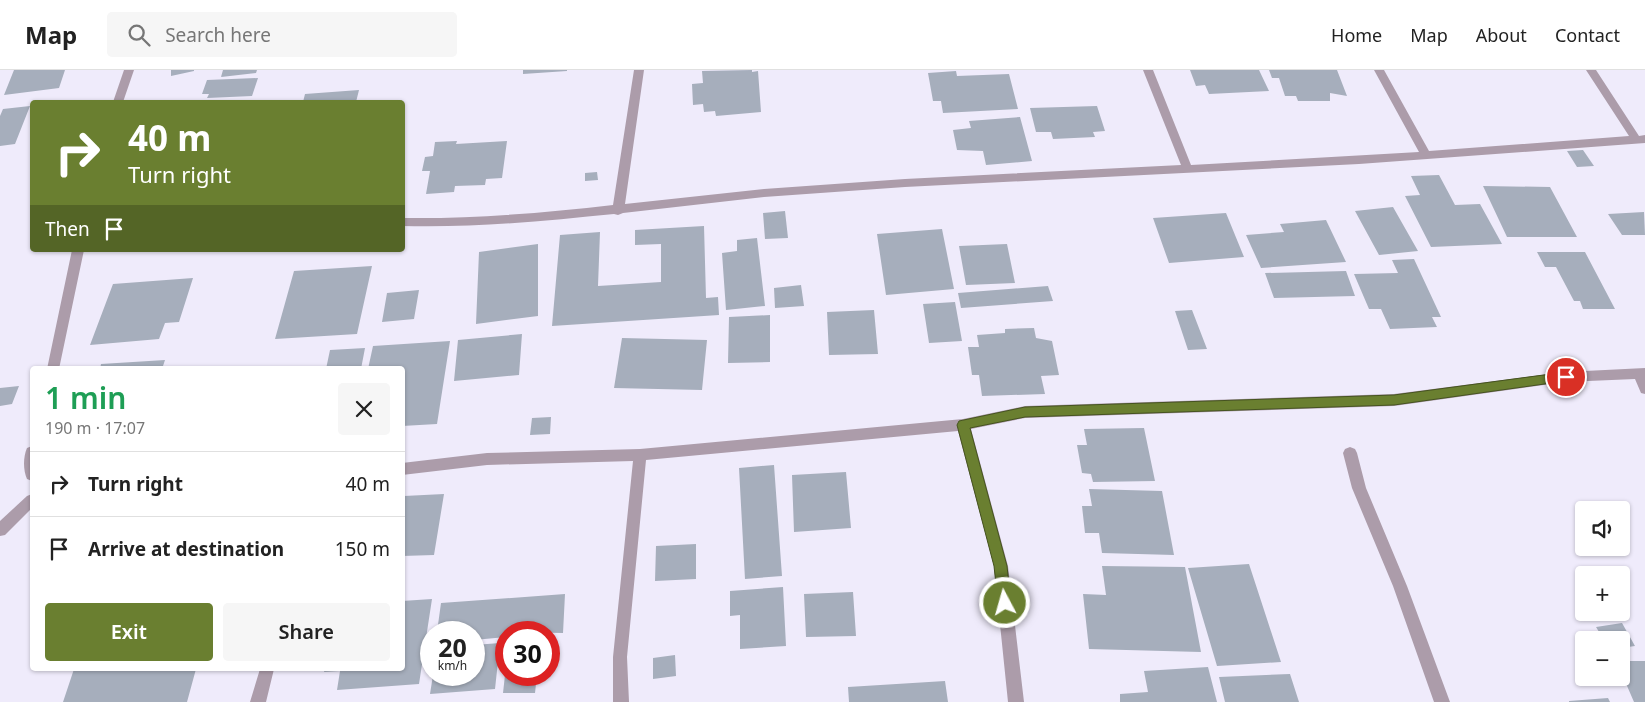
<!DOCTYPE html>
<html lang="en">
<head>
<meta charset="utf-8">
<style>
  :root { --surface:#fff; --page:#f6f6f6; --text:#222; --muted:#767676; --line:#e0e0e0; --accent:#6a7f30 }
  body { margin:0; font-family:"Noto Sans",sans-serif; background:var(--page); color:var(--text); height:100vh; display:flex; flex-direction:column; font-size:19px; white-space:nowrap }
  * { box-sizing:border-box; margin:0 }
  p { font-size:16px; color:var(--muted) }
  .icon { flex:none; width:28px; height:28px; fill:none; stroke:currentColor; stroke-width:2; stroke-linecap:round; stroke-linejoin:round }
  .map { position:relative; flex:1; overflow:hidden }
  .drawer { position:absolute; left:30px; top:296px; width:375px; height:305px; display:flex; flex-direction:column; background:var(--surface); border-radius:5px; box-shadow:0 1px 4px #0004 }
  .drawer>* { flex:none }
  .top-card { position:absolute; left:30px; top:30px; width:375px; height:152px; border-radius:5px; box-shadow:0 1px 4px #0004; background:#6a7f30; color:#fff; overflow:hidden }
  .buttons { position:absolute; left:1575px; top:431px; display:grid; gap:10px }
  .buttons a { display:grid; place-items:center; width:55px; height:55px; border-radius:5px; background:var(--surface); box-shadow:0 1px 4px #0004; font-size:25px }
  .speed { position:absolute; left:420px; top:551px; display:flex; gap:10px; font-size:25px; font-weight:700; text-align:center }
  .speed>* { display:grid; place-content:center; width:65px; height:65px; border-radius:50%; background:var(--surface); box-shadow:0 1px 4px #0004; line-height:1 }
  .speed small { font-size:12px; font-weight:400 }
  .speed .limit { border:8px solid #d22; background:#fff; color:#111 }
  .pin { position:absolute; display:grid; place-items:center; width:42px; height:42px; color:#fff; margin:-21px; border:2px solid #fff; border-radius:50%; box-shadow:0 1px 5px #0007 }
  .me { position:absolute; width:55px; margin:-28px; rotate:354deg; stroke-linejoin:round; filter:drop-shadow(0 0 4px #0008) }
  .turn { display:flex; align-items:center; gap:18px; height:105px; padding:0 15px; font-size:22px }
  .turn .icon { width:65px; height:65px; stroke-width:2.5 }
  .turn b { display:block; font-size:35px; line-height:42px }
  .then { display:flex; align-items:center; height:48px; padding:0 15px; background:#0003; gap:10px; font-size:19px }
  .round { display:grid; place-items:center; flex:none; width:52px; height:52px; border-radius:5px; background:var(--page) }
  .summary { display:flex; align-items:center; justify-content:space-between; height:85px; padding:0 15px }
  h1 { font-size:30px; font-weight:600; line-height:38px; color:#1e9e55 }
  .primary-button { display:flex; gap:10px; margin-top:auto; padding:10px 15px }
  .primary-button a { flex:1; height:58px; border-radius:5px; background:var(--accent); color:#fff; font-size:20px; font-weight:600; line-height:58px; text-align:center }
  .primary-button a+a { background:var(--page); color:var(--text) }
  ul { padding:0; list-style:none }
  li { display:flex; align-items:center; gap:15px; height:65px; padding:0 15px; border-top:1px solid var(--line) }
  li div { flex:1 }
  li b { display:block; font-size:19px }
  li em { font-style:normal }
  header { display:flex; align-items:center; gap:30px; box-sizing:border-box; height:70px; padding:0 25px; background:var(--surface); border-bottom:1px solid var(--line) }
  header strong { font-size:24px }
  nav { display:flex; gap:28px; margin-inline-start:auto; font-size:18px }
  .search { width:350px; height:45px; background:var(--page); display:flex; align-items:center; gap:12px; box-sizing:border-box; padding:0 18px; border-radius:5px; color:var(--muted); font-size:19px }
  .map>svg:first-child { display:block }
</style>
</head>
<body>
<header>
<strong>Map</strong>
<div class="search"><svg class="icon" aria-label="search" viewBox="0 0 24 24"><circle cx="10" cy="10" r="6"/><path d="M15 15l6 6"/></svg>Search here</div>
<nav><a>Home</a><a>Map</a><a>About</a><a>Contact</a></nav>
</header>
<div class="map">
<svg width="1645" height="632" viewBox="0 0 1645 632">
  <rect width="100%" height="100%" fill="#efebfb"/>
  <!-- building -->
  <path fill="#a6aebc" d="M14,0H65L59,18L4,25Z
    M171,0H194V1L171,6Z
    M223,0H257L256,3L221,7Z
    M523,0H567V1L523,4Z
    M752,0V2L758,1L761,42L716,46L715,41L704,42L703,34L693,35L692,14L703,13L702,1Z
    M1190,0H1259L1269,21L1209,24L1205,15L1196,16Z
    M1269,0H1337L1347,26L1330,23V31H1298L1296,26H1285L1279,8H1272Z
    M956,1L957,6L1009,4L1018,39L943,43L941,31H933L928,3Z
    M258,8L252,26L207,28L209,24H202L207,10Z
    M359,20L356,32H303L305,24Z
    M30,36L15,74L0,76V46L3,39Z
    M1097,36L1105,61L1093,62L1095,67L1053,69L1051,62H1036L1030,38Z
    M1020,47L1032,91L986,95L983,81L957,80L953,60L971,58L969,51Z
    M457,71L456,74L507,71L502,108L486,109L485,115L455,116L454,122L426,124L430,101H422L425,87L433,86L435,72Z
    M1583,80L1594,96L1577,97L1567,81Z
    M597,102L598,110L585,111V103Z
    M1439,105L1455,135L1480,134L1502,174L1431,177L1405,126L1420,125L1411,106Z
    M1483,116L1550,117L1577,167H1507Z
    M1393,137L1418,181L1379,185L1355,141Z
    M785,141L788,168L765,169L763,143Z
    M1644,142L1645,165H1622L1608,144Z
    M1226,143L1244,187L1169,193L1153,148Z
    M1326,150L1346,192L1261,198L1246,165L1284,162L1280,154Z
    M704,156L706,228L718,227L719,245L552,256L560,165L600,162L598,216L661,212V174L635,175V160Z
    M942,159L954,219L886,225L877,164Z
    M757,168L765,236L726,240L722,183L737,181V170Z
    M538,174V246L476,254L479,182Z
    M1007,174L1015,213L966,215L959,176Z
    M1537,182H1585L1615,239H1583L1580,231H1574L1556,197H1545Z
    M1414,189L1441,247H1432L1437,257L1390,259L1381,239H1369L1354,204L1398,203L1392,190Z
    M372,196L357,264L275,269L294,201Z
    M1346,201L1355,226L1274,228L1265,203Z
    M193,208L179,252L165,253L159,269L90,275L113,214Z
    M801,215L804,236L775,238L774,218Z
    M1048,216L1053,231L961,238L958,223Z
    M419,220L414,249L382,252L387,223Z
    M955,232L962,271L929,273L923,234Z
    M874,240L878,284L829,285L827,242Z
    M1192,240L1207,279L1188,280L1175,241Z
    M770,245V292L728,293L729,247Z
    M1034,258L1036,268L1052,271L1059,305L1041,306L1045,324L982,326L979,305H972L968,277H979L977,265L1005,263V259Z
    M522,264L519,305L454,311L458,270Z
    M622,268L707,270L702,320L614,318Z
    M450,271L437,354L402,356V299H368L373,276Z
    M365,278L361,299H326L330,280Z
    M165,290L162,299H100L101,294Z
    M19,316L12,334L0,336V318Z
    M551,347L550,364L530,365L532,348Z
    M1144,358L1155,411L1093,412L1091,404L1082,403L1077,375H1087L1084,359Z
    M774,395L782,506L745,509L739,398Z
    M846,402L851,458L794,462L792,405Z
    M1089,419L1162,421L1174,485L1102,483L1099,463H1085L1082,436H1092Z
    M444,424L434,485L402,486V436L404,426Z
    M696,474V509L655,511L656,476Z
    M1249,494L1281,592L1217,596L1188,498Z
    M1102,496L1185,497L1201,582L1089,579L1083,524L1106,525Z
    M783,517L786,576L740,579V545L730,546V521Z
    M853,522L856,566L806,567L804,524Z
    M565,524L563,563L506,562V567L474,570V562H437L441,533Z
    M432,529L419,614L337,620L340,601L324,602L325,599H402V531Z
    M1622,553L1635,576L1621,578V570H1604L1596,557Z
    M500,573L495,619L430,624L433,605H474V575Z
    M675,585L676,606L653,609V588Z
    M1621,591H1645V632H1634L1621,602Z
    M1208,597L1217,632H1120V624L1148,622L1144,601Z
    M74,599H196L187,632H63Z
    M1290,604L1299,632H1225L1219,607Z
    M505,605H537L535,623H503Z
    M945,611L948,632H849L848,617Z
    M1608,628L1610,632H1569V631Z"/>
  <g fill="none" stroke-linecap="round" stroke-linejoin="round">
    <!-- lane -->
    <path fill="#ac9caa" fill-rule="evenodd" d="M32,424V438L5,465L0,466V451L27,426Z"/>
    <!-- street -->
    <path fill="#ac9caa" fill-rule="evenodd" d="M124,0H134L123,32H113Z
      M634,0H644L625,134L764,119L905,109L1181,95L1143,0H1153L1191,95L1419,82L1374,0H1384L1429,81L1629,66L1586,0H1596L1639,66L1645,65V73L1359,94L905,117L764,127L623,143L618,145L614,144C544,151 473,158 402,156V148C473,149 543,143 613,135Z
      M72,180H84L59,299H47Z
      M1645,298V324L1641,323L1635,309L1565,312L1394,336L1025,348L971,359L1008,496L1024,632H1008L994,496L958,361L646,390L627,587L629,632H613V587L633,391L487,395L402,405V393L487,383L640,379L963,349L1025,336L1394,324L1565,302Z
      M32,376V411L27,409C23,400 23,387 27,378Z
      M1350,377L1355,379L1357,383L1366,418L1407,516L1450,632H1434L1393,516L1352,418L1343,383L1345,379Z
      M260,599H274L266,632H250Z"/>
  </g>
  <!-- route -->
  <path fill="#6a7f30" stroke="#45531f" d="M1566,302L1569,303L1571,307L1569,310L1566,311L1394,335L1025,347L970,358L1007,496L1011,533L1009,538L1005,540L1000,538L998,533L994,496L957,355L959,351L1025,337L1394,325Z"/>
</svg>
<div class="buttons">
<a><svg class="icon" aria-label="sound" viewBox="0 0 24 24"><path d="M4 9h4l5-4v14l-5-4H4zM17 9q2 3 0 6"/></svg></a>
<a>+</a>
<a>−</a>
</div>
<div class="speed"><div>20<small>km/h</small></div><div class="limit">30</div></div>
<div class="pin" style="left:1566px;top:307px;background:#d93025"><svg class="icon" aria-label="arrive" viewBox="0 0 24 24"><path d="M6 21V4h12l-3 4 3 4H6"/></svg></div>
<svg class="me" style="left:1005px;top:533px" viewBox="-20 -20 40 40"><circle r="17" fill="#6a7f30" stroke="#fff" stroke-width="3"/><path d="M0-11L8 9 0 5-8 9z" fill="#fff"/></svg>
<div class="top-card">
<div class="turn"><svg class="icon" aria-label="right" viewBox="0 0 24 24"><path d="M7 20v-9h11M14 6l5 5-5 5"/></svg><div><b>40 m</b>Turn right</div></div>
<div class="then">Then<svg class="icon" aria-label="arrive" viewBox="0 0 24 24"><path d="M6 21V4h12l-3 4 3 4H6"/></svg></div>
</div>
<section class="drawer">
<div class="summary"><div><h1>1 min</h1><p>190 m · 17:07</p></div><a class="round"><svg class="icon" aria-label="close" viewBox="0 0 24 24"><path d="M6 6l12 12M18 6L6 18"/></svg></a></div>
<ul>
<li><svg class="icon" aria-label="right" viewBox="0 0 24 24"><path d="M7 20v-9h11M14 6l5 5-5 5"/></svg><div><b>Turn right</b></div><em>40 m</em></li>
<li><svg class="icon" aria-label="arrive" viewBox="0 0 24 24"><path d="M6 21V4h12l-3 4 3 4H6"/></svg><div><b>Arrive at destination</b></div><em>150 m</em></li>
</ul>
<div class="primary-button"><a>Exit</a><a>Share</a></div>
</section>
</div>
</body>
</html>
